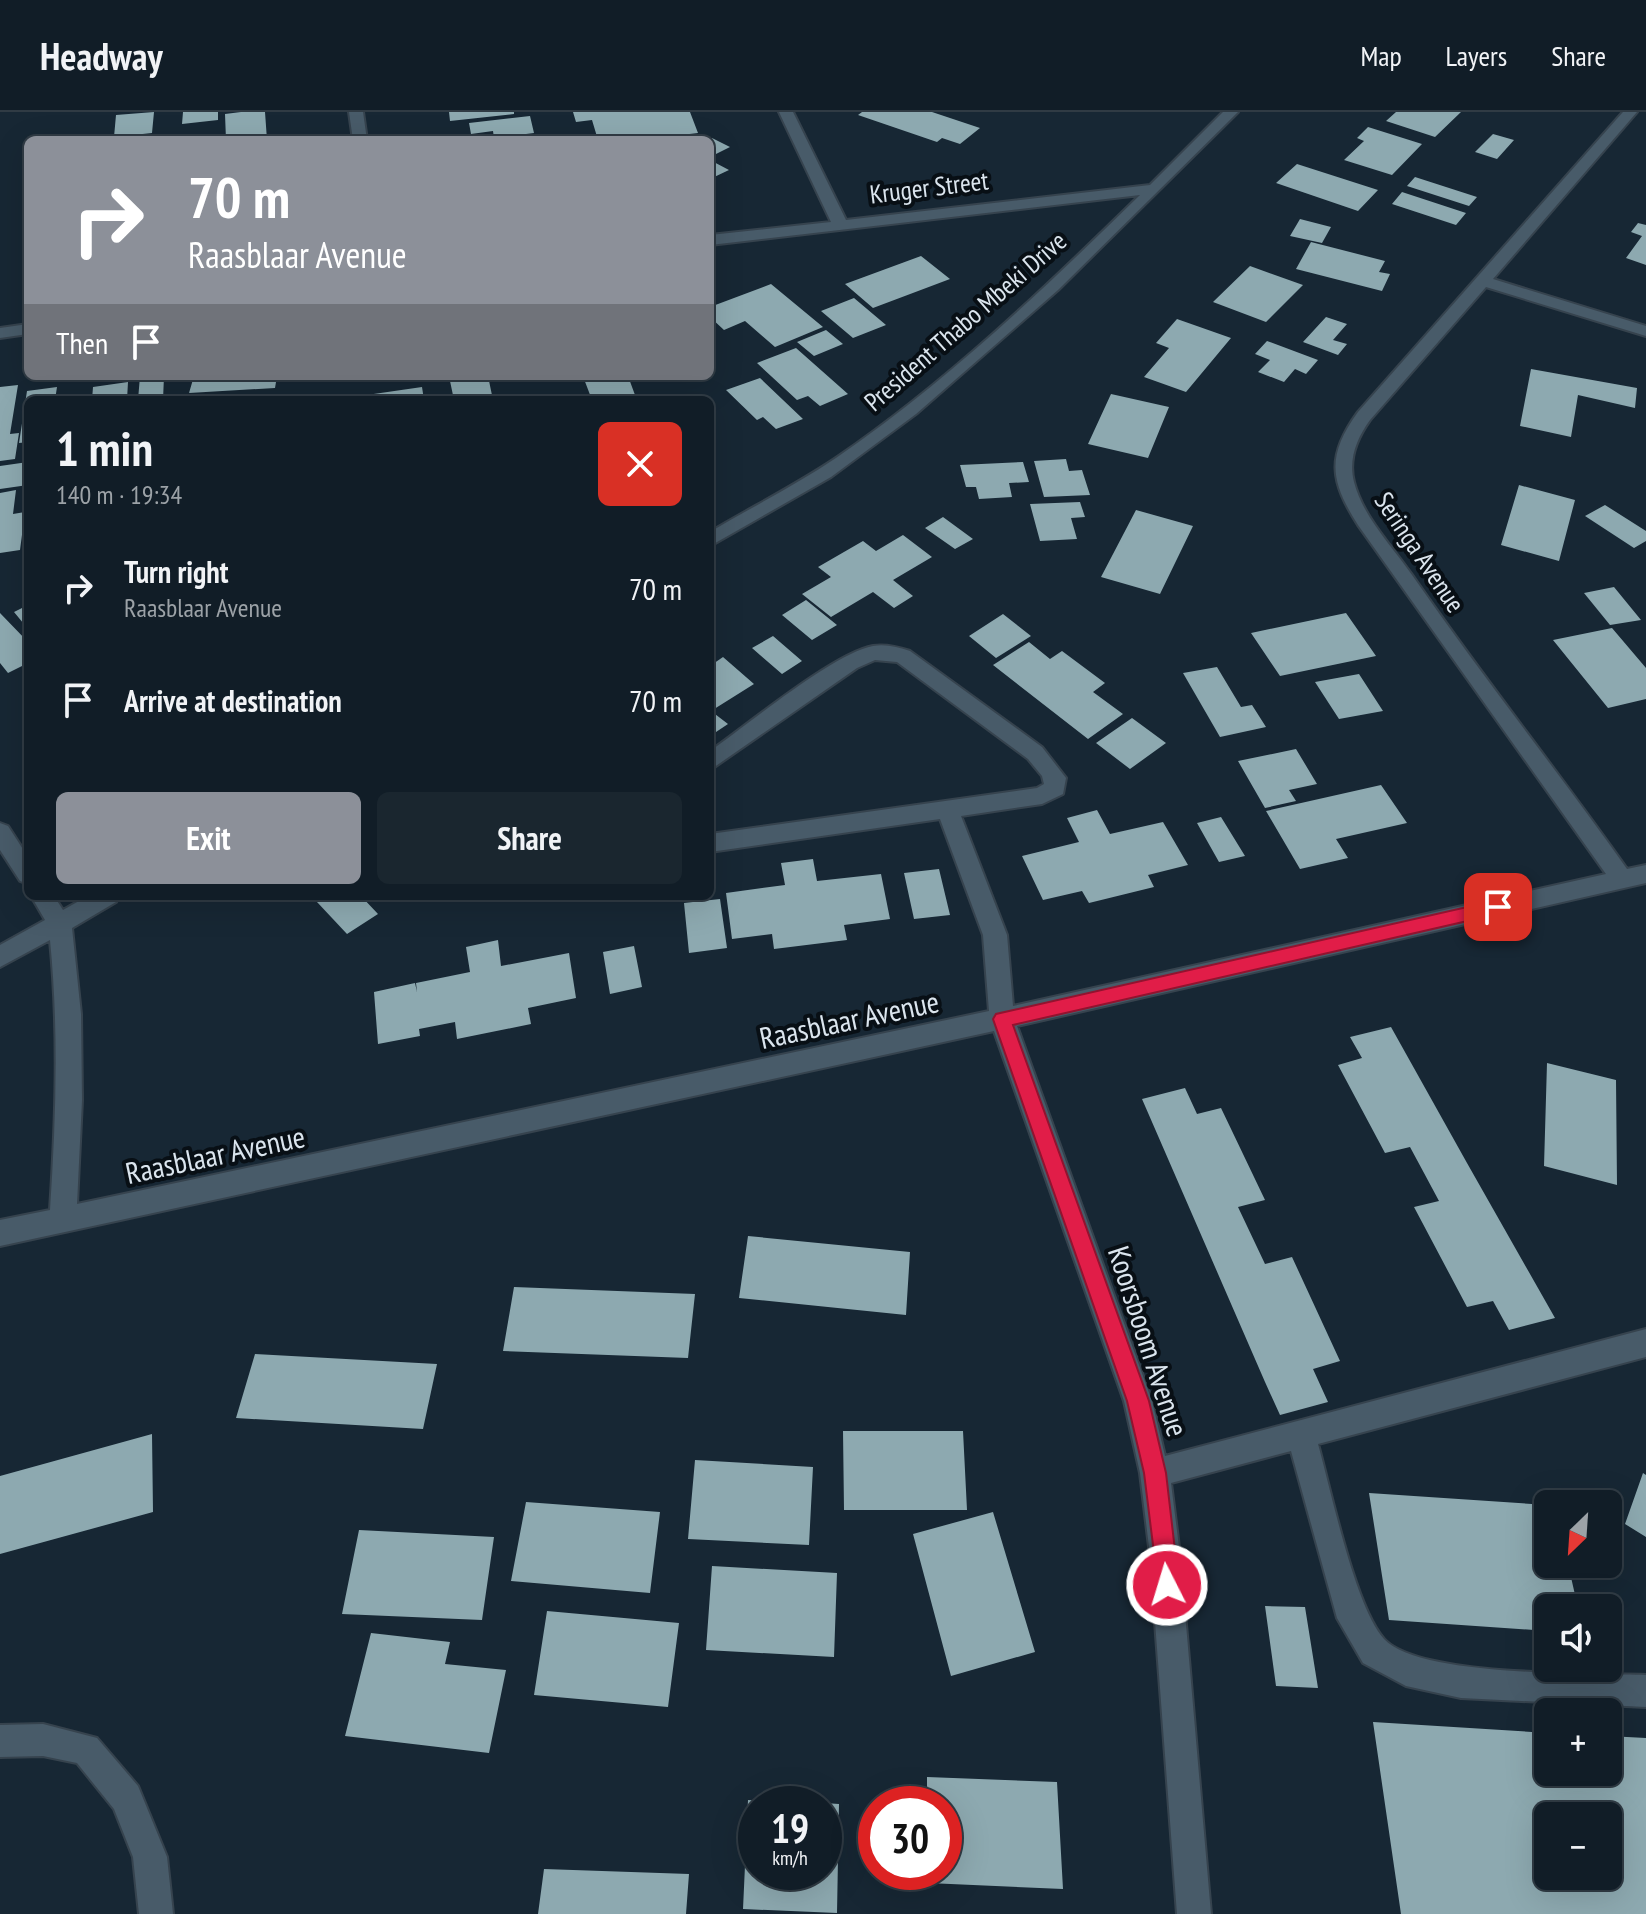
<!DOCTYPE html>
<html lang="en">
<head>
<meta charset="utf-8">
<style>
  :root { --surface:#111d27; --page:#1a262f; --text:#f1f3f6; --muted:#9ca2a7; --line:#303b44; --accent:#8c9099 }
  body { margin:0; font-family:"PT Sans Narrow",sans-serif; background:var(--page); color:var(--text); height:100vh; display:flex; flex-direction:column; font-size:30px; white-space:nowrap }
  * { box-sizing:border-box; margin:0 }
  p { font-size:26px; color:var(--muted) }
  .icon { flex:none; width:44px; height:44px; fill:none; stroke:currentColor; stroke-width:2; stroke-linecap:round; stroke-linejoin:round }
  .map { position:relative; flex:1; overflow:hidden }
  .side { position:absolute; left:24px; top:284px; width:690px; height:504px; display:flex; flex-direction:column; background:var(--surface); border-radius:12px; box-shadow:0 8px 32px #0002,0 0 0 2px var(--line) }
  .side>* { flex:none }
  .banner { position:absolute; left:24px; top:24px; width:690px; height:244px; border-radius:12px; box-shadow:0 8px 32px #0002,0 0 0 2px var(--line); background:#8c9099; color:#fff; overflow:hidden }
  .needle { width:52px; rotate:205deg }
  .tools { position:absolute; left:1534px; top:1378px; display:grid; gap:16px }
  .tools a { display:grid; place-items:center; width:88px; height:88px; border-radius:12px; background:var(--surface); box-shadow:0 8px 32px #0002,0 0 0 2px var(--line); font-size:40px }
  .speed { position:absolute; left:738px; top:1674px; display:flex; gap:16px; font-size:40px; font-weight:700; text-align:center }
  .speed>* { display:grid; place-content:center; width:104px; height:104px; border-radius:50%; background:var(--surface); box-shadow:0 8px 32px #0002,0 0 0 2px var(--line); line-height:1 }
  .speed small { font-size:20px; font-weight:400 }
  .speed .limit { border:12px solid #d22; background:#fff; color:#111 }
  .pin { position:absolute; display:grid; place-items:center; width:68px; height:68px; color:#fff; margin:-34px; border-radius:16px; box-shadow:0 4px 12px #0006 }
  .me { position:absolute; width:88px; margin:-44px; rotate:355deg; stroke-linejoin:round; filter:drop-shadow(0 0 6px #0008) }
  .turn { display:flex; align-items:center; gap:28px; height:168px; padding:0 32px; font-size:36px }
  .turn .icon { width:104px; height:104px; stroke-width:2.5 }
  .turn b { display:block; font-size:56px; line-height:68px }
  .then { display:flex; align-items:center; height:76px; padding:0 32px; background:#0003; gap:16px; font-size:30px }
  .round { display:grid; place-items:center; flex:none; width:84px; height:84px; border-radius:12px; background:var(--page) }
  .summary { display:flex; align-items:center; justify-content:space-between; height:136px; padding:0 32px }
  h1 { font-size:48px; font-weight:600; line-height:60px }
  .button { display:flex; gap:16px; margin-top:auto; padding:16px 32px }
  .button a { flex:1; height:92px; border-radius:12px; background:var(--accent); color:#fff; font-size:32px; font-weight:600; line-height:92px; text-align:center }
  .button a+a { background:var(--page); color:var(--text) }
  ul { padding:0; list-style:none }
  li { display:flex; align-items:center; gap:24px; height:112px; padding:0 32px }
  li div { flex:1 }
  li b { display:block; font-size:30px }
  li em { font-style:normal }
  header { display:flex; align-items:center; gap:48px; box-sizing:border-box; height:112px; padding:0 40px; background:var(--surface); border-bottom:2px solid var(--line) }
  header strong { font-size:38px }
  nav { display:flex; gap:44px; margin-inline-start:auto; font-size:28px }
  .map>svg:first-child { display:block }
</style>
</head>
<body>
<header>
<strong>Headway</strong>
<nav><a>Map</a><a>Layers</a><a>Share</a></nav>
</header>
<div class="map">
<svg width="1646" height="1802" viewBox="0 0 1646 1802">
  <rect width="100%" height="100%" fill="#172734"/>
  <!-- building -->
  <path fill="#8da9b0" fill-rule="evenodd" d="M154,0L152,21L114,25L116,3Z
    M183,0H218V8L182,12Z
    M241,0H265L267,28H226L225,2Z
    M449,0H514V2L450,9Z
    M573,0H690L698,21L639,28H598L592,8L576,10Z
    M862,0H932L980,16L960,32L942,26L937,30L858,3Z
    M1396,0H1461L1435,25L1386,9Z
    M530,4L534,21L494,26L493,19L471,22L469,11Z
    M1368,15L1422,32L1392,63L1344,48L1364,29L1357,26Z
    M1493,22L1514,28L1497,47L1475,40Z
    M710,26H712L730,35L710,45Z
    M710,48L729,58L710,67Z
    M1297,52L1378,78L1358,99L1276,71Z
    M1415,65L1477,85L1469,94L1407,74Z
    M1402,80L1466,101L1456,113L1392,92Z
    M1300,107L1331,115L1322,131L1290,124Z
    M1638,111L1646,113V153L1626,146L1642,124L1631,120Z
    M1311,130L1385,149L1379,160L1390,162L1382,179L1296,157Z
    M921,144L950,167L873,196L845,172Z
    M1250,154L1303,173L1266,210L1213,190Z
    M771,172L823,215L775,235L745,209L724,218L710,205V195Z
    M854,186L886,213L853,226L821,199Z
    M1326,205L1347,212L1333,228L1347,232L1338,243L1303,230Z
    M1177,207L1231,226L1186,280L1144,265L1169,236L1156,231Z
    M826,218L843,232L814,244L797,230Z
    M1267,229L1318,248L1306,262L1295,257L1284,270L1258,260L1270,248L1255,242Z
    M796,236L848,282L820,294L808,284L797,288L757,251Z
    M1531,257L1637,276L1635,296L1578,283L1571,325L1520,314Z
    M140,264H164L163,288H138Z
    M194,264H277L275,276L189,281Z
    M488,264L493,288H454L450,269Z
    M605,264H628L635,283L592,288L584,267Z
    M760,266L803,307L776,317L763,305L757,308L726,278Z
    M128,270L127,288H92L93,275Z
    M18,273L10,322L19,321L15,347L0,349V275Z
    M57,275L55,288H28V330L19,331L27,279Z
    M422,275L424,288H346V286Z
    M1111,282L1169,295L1148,346L1088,332Z
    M1066,347L1069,359L1082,358L1090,383L1044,385L1034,349Z
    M28,350V373L0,377V354Z
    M1023,350L1029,370L1009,371L1012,385L979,387L976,375H966L960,353Z
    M1519,373L1575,388L1559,449L1501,433Z
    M16,378L13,402L25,400L20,438L0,441V381Z
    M1080,390L1085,405L1071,406L1077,427L1040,429L1030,392Z
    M1605,393L1646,419V429L1634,436L1585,404Z
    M1136,398L1193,414L1160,482L1101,465Z
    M943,405L973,427L955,437L925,416Z
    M903,423L932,445L893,468L913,484L894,496L873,480L831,505L802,482L831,465L818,455L863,429L876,439Z
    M1614,475L1641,508L1610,513L1584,481Z
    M806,488L837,513L812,528L782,503Z
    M28,493V517L14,500Z
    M0,501L28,530V551L8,561L0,551Z
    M1346,501L1376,544L1280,564L1251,521Z
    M1003,502L1031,524L996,546L969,524Z
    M1612,516L1646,556V587L1608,596L1553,528Z
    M773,524L802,549L782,562L752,536Z
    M1029,530L1050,547L1062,539L1105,571L1093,580L1123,602L1088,627L993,553Z
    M723,545L754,572L711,599L728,612L710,624V554Z
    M1217,555L1241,595L1252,593L1266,615L1220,625L1183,561Z
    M1359,562L1383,599L1339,607L1315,570Z
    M1132,606L1166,631L1130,657L1096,631Z
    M1296,637L1317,672L1289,678L1296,689L1265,696L1238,649Z
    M1381,673L1407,711L1336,727L1348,746L1300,757L1266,699Z
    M1097,698L1110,722L1163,710L1188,753L1148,763L1154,775L1089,791L1082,779L1043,788L1022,744L1079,730L1067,706Z
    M1221,705L1245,744L1219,750L1197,711Z
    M813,747L817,769L881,762L890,807L844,813L847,828L774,837L772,822L732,827L726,781L785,773L781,751Z
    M939,757L950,803L914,807L904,761Z
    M326,784H361L378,802L347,822L317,790Z
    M720,787L727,836L689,841L684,791Z
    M498,828L501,854L569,841L576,886L528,896L531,912L457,927L455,910L419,917L420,924L378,932L374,880L415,871L417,880L416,871L470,860L466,835Z
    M634,834L642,875L610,882L603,840Z
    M1391,915L1467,1051L1555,1206L1509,1218L1493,1189L1467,1195L1414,1095L1439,1089L1424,1061L1410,1035L1385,1041L1338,953L1362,946L1350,925Z
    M1547,951L1616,968L1617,1073L1544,1054Z
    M1185,976L1197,1002L1221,996L1265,1088L1238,1095L1265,1152L1292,1145L1340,1249L1313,1257L1328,1290L1280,1303L1265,1270L1142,987Z
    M748,1124L910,1140L906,1203L739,1186Z
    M514,1175L695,1182L688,1246L503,1239Z
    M255,1242L437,1252L423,1317L236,1306Z
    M843,1319H963L967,1398H844Z
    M152,1322L153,1400L0,1442V1364Z
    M695,1348L813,1355L809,1433L688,1427Z
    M1643,1361L1646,1363V1425L1625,1412Z
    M1369,1381L1548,1393V1452H1568L1578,1496H1548V1519L1389,1508Z
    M526,1390L660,1400L650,1481L511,1469Z
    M993,1400L1035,1540L951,1564L913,1422Z
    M359,1418L494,1425L482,1508L342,1502Z
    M712,1454L837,1461L834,1545L706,1538Z
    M1265,1494L1305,1495L1318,1576L1276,1574Z
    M547,1499L679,1511L668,1595L534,1583Z
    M371,1521L450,1530L445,1552L506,1558L489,1641L345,1624Z
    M1373,1610L1548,1621V1660H1608V1624L1646,1626V1802H1401ZM1548,1704H1608V1764H1548Z
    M927,1665L1057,1670L1063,1777L928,1771V1760H944V1692H927Z
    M748,1688L781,1690V1692H756V1760H824V1691L839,1692L837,1801L743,1797Z
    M544,1757L689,1762L686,1802H538Z"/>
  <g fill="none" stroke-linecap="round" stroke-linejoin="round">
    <defs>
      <path id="street" d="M349,0H363L367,28H353Z
        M779,0H793L846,108L1150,73L1223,0H1238L1058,178L916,302L831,365L710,434V420C752,395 796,373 836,346C946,271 1045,176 1140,83L710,133V123L831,110Z
        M1623,0H1637L1493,167L1646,214V224L1486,175L1370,308C1357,326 1348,347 1354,370C1363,405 1392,434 1412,463C1481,563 1557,658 1627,757L1646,753V771L1017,914L1152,1289L1165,1344L1646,1217V1245L1318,1332C1331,1379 1355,1495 1384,1527C1418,1565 1592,1561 1646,1563V1595L1461,1586L1406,1574L1363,1551L1337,1506L1291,1339L1171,1371L1180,1443L1211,1802H1177L1150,1443L1140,1361L1124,1289L994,919L0,1134V1108L50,1098C56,1007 59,919 50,828L0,855V833L45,808L31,784H54L63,798L88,784H119L116,790L72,816L81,902L82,988L77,1092L989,899L983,823L940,707L710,740V722L1037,676L1044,672L1042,664L1028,647L897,550L875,548L857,556L710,658V639C746,614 834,541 873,534C886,532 898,535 910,539L1042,635L1066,666L1063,682L1042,692L961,704L1007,823L1013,894L1606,762L1358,413C1330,369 1326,344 1358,300Z
        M28,212V222L0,226V216Z
        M0,711L8,714L28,745V772L20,769L0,738Z
        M43,1612L97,1626L138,1674L167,1745L173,1802H139L133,1745L114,1697L77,1651L43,1644L0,1645V1613Z"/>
    </defs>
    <!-- street casing -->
    <use href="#street" stroke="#36434e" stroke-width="4"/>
    <!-- street -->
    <use href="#street" fill="#485b69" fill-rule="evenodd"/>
  </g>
  <!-- route -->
  <path fill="#e11d48" stroke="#92132f" stroke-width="2" d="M1498,788L1507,795L1498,802L1013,913L1149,1289L1166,1361L1179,1473L1175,1481L1167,1485L1159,1481L1144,1361L1127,1289L993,907L996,902Z"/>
  <g text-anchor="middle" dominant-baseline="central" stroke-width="8" stroke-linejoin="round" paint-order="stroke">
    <!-- far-street labels -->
    <g font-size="26" fill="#dbe5ee" stroke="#080f15">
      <text transform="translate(929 75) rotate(-7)">Kruger Street</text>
      <text transform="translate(965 209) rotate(-41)">President Thabo Mbeki Drive</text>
      <text transform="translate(1420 440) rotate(56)">Seringa Avenue</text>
    </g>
    <!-- street labels -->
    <g font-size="30" fill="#dbe5ee" stroke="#080f15">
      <text transform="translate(849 907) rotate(-12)">Raasblaar Avenue</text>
      <text transform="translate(215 1042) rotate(-12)">Raasblaar Avenue</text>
      <text transform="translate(1149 1229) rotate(72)">Koorsboom Avenue</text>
    </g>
  </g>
</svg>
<div class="tools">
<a><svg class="needle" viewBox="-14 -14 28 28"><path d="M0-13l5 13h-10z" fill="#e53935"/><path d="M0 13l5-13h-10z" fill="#9ca2a7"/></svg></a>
<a><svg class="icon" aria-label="sound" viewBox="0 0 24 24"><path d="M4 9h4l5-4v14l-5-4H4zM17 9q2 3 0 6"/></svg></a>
<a>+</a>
<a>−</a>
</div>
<div class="speed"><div>19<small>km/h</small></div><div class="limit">30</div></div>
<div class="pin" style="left:1498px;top:795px;background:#d93025"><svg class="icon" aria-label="arrive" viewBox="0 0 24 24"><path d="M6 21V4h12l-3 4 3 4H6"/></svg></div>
<svg class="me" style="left:1167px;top:1473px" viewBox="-20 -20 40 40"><circle r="17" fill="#e11d48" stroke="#fff" stroke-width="3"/><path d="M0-11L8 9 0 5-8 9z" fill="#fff"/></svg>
<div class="banner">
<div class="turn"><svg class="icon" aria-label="right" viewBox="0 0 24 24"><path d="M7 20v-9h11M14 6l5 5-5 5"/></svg><div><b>70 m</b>Raasblaar Avenue</div></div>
<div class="then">Then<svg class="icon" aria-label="arrive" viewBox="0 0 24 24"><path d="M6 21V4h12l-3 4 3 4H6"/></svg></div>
</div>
<section class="side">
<div class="summary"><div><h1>1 min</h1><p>140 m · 19:34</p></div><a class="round" style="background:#d93025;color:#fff"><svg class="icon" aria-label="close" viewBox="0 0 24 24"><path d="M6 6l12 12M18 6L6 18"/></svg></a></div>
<ul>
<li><svg class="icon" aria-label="right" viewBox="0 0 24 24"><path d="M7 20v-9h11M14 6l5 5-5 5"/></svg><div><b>Turn right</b><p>Raasblaar Avenue</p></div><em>70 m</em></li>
<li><svg class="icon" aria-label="arrive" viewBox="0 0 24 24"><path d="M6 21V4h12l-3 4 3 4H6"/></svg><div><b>Arrive at destination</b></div><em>70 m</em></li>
</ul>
<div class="button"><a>Exit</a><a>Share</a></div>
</section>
</div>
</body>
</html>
